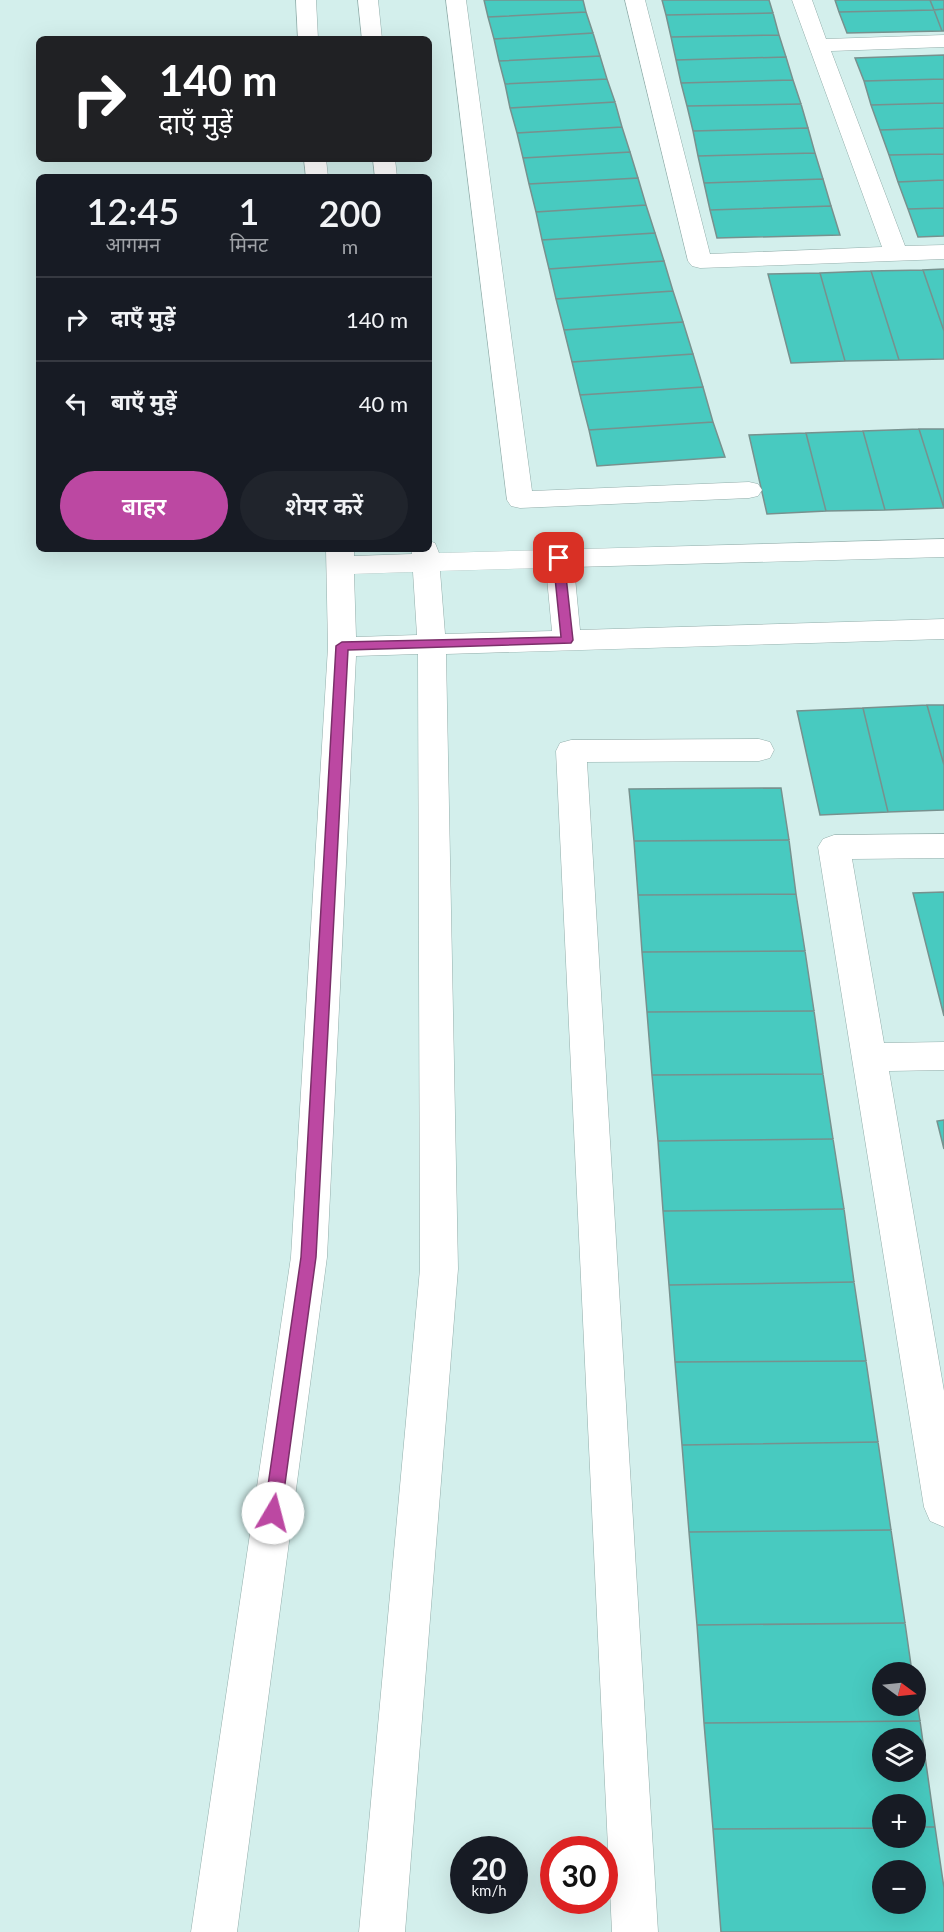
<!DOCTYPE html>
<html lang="hi">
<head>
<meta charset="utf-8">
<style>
  :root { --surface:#171b24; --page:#20242c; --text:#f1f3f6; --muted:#9ea1a6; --line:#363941; --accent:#bc48a2 }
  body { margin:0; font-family:Lato,"Noto Sans Devanagari",sans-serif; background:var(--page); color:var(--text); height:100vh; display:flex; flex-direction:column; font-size:22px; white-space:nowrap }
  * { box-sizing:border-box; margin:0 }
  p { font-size:20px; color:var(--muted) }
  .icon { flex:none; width:33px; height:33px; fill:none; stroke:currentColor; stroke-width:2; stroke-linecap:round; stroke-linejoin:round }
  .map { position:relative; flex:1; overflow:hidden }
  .panel { position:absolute; left:36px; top:174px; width:396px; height:378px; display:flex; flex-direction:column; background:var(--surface); border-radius:9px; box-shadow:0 6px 24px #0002 }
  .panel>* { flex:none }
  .guide { position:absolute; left:36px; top:36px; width:396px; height:126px; border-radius:9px; box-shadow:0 6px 24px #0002; background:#202124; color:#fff; overflow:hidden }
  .needle { width:39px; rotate:105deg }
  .tools { position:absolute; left:872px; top:1662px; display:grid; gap:12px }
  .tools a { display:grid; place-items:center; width:54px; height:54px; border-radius:50%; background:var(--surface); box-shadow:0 6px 24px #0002; font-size:30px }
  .speed { position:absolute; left:450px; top:1836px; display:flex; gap:12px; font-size:30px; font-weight:700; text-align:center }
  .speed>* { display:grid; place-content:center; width:78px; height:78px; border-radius:50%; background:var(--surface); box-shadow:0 6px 24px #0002; line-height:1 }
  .speed small { font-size:15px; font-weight:400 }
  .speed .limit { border:9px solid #d22; background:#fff; color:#111 }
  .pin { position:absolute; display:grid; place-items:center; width:51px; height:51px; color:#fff; margin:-26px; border-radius:12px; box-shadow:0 3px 9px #0006 }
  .me { position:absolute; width:66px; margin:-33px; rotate:8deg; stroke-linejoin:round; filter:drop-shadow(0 0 4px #0008) }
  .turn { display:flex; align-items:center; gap:21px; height:126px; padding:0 24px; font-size:27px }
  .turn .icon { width:78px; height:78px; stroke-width:2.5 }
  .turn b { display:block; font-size:42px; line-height:51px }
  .eta { display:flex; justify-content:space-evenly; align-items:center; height:102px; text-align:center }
  .eta b { font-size:36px; font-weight:600; line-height:42px }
  .button { display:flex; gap:12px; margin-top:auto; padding:12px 24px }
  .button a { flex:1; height:69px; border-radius:36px; background:var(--accent); color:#fff; font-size:24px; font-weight:600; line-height:69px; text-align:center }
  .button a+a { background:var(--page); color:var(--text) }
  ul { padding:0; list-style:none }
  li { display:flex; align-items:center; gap:18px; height:84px; padding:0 24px; border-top:2px solid var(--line) }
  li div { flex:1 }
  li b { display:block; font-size:22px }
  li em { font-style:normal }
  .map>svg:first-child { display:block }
</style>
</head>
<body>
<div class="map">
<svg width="944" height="1932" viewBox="0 0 944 1932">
  <rect width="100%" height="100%" fill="#d3efec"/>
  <!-- building -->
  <path fill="#48cac0" stroke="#77918e" stroke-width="1.5" fill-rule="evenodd" d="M484,0H583L586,12L488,17Z
    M662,0H769L773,13L666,15Z
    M835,0H930L934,10L839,12Z
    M930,0H944V9L934,10Z
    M944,9V31H942L934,10Z
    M934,10L942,31L847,33L839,12Z
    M586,12L593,33L494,39L488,17Z
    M773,13L779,35L671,37L666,15Z
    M593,33L600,56L499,61L494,39Z
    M779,35L786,57L676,60L671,37Z
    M944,55V79L864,81L855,58Z
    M600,56L607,79L505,84L499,61Z
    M786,57L793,80L681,83L676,60Z
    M607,79L615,102L510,108L505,84Z
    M944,79V103L871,105L864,81Z
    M793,80L801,104L687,106L681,83Z
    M615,102L622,127L517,133L510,108Z
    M944,103V128L880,130L871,105Z
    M801,104L808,128L693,131L687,106Z
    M622,127L630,152L523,158L517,133Z
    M808,128L815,153L698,156L693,131Z
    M944,128V154L889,155L880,130Z
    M630,152L638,178L529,184L523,158Z
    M815,153L823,179L704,183L698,156Z
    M944,154V180L898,182L889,155Z
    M638,178L646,205L536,212L529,184Z
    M823,179L831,206L710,210L704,183Z
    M944,180V208L908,209L898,182Z
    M646,205L655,233L542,240L536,212Z
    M831,206L840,235L717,238L710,210Z
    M944,208V236L918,237L908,209Z
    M655,233L664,261L549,269L542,240Z
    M664,261L673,291L556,299L549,269Z
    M944,269V331L923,270Z
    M923,270L944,331V359L899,360L871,271Z
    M871,271L899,360L845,361L820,273Z
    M820,273L845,361L791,363L768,274Z
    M673,291L683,322L564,330L556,299Z
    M683,322L693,354L572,362L564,330Z
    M693,354L703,387L580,395L572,362Z
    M703,387L713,422L589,430L580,395Z
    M713,422L725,457L597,466L589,430Z
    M919,429H944V508Z
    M919,429L944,508L885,510L863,431Z
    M863,431L885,510L826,511L806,433Z
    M806,433L826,511L767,514L749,435Z
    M927,705H944V765Z
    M927,705L944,765V810L888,812L863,708Z
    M863,708L888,812L820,815L797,711Z
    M781,788L789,840L634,841L629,789Z
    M789,840L796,894L638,895L634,841Z
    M944,892V1016L913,893Z
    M796,894L805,951L642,952L638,895Z
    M805,951L814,1011L647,1012L642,952Z
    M814,1011L823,1074L652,1075L647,1012Z
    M823,1074L833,1139L658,1141L652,1075Z
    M944,1120V1149L937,1121Z
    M833,1139L844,1209L663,1211L658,1141Z
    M844,1209L854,1282L669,1285L663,1211Z
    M854,1282L866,1361L675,1362L669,1285Z
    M866,1361L878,1442L682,1445L675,1362Z
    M878,1442L891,1530L689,1532L682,1445Z
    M891,1530L905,1623L697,1625L689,1532Z
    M905,1623L912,1672H882V1706H915V1689L920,1721L704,1723L697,1625Z
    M920,1721L935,1827H915V1804H882V1828L713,1829L704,1723ZM882,1738H915V1772H882Z
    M915,1827H935L944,1888V1932H721L713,1829L882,1828V1838H915ZM882,1870H915V1904H882Z"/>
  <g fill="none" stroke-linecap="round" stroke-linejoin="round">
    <defs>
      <path id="minor" d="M296,0H316L318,39H298Z
        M358,0H378L382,39H362Z
        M446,0H466L532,491L749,482L758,484L762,490L758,496L749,498L520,508L511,506L507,500Z
        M625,0H645L710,254L882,247L792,0H812L826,39L944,35V47L831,51L905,246L944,245V259L700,268L692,266L688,261Z
        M304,159H326L328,177H306Z
        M373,159H395L397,177H375Z
        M944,539V557L574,567L580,630L944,619V639L446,654L458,1269L405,1932H359L420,1269L418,654L356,656L327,1257L237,1932H191L291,1257L328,647L326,549H354V556L412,554L411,549H429V541L435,543L439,553ZM546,568L552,631L445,634L440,571ZM413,572L417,635L356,637L354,574Z
        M759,739L770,742L774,750L770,758L759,761L587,762L658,1932H612L556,751L560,743L571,740Z
        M944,834V858L852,859L884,1043L944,1042V1070L889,1071L944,1391V1527L930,1521L924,1507L818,847L823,839L834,835Z"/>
    </defs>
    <!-- minor casing -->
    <use href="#minor" stroke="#93aeab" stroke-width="1"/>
    <!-- minor -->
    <use href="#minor" fill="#fff" fill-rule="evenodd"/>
  </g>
  <!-- route -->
  <path fill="#bc48a2" stroke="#7a2f69" stroke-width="1.5" d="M559,555L564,558L573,640L571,643L348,650L316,1257L281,1513L278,1519L273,1521L267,1519L264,1513L301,1257L336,646L342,642L561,637L553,558Z"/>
</svg>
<div class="tools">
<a><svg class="needle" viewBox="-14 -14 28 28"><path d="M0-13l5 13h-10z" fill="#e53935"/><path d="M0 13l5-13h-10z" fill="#9ea1a6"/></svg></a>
<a><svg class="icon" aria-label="layers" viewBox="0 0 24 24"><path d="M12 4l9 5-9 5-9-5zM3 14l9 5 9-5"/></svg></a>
<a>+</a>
<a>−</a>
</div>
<div class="speed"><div>20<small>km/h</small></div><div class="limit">30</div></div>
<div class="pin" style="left:559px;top:558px;background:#d93025"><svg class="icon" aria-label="arrive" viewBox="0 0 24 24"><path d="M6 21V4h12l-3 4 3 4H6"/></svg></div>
<svg class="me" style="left:273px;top:1513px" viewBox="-20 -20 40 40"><circle r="19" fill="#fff"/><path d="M0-13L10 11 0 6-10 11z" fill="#bc48a2"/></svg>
<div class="guide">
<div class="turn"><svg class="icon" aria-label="right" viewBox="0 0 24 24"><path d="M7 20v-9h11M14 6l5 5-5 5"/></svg><div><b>140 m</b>दाएँ मुड़ें</div></div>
</div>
<section class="panel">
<div class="eta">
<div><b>12:45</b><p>आगमन</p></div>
<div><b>1</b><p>मिनट</p></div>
<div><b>200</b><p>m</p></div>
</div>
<ul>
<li><svg class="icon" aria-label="right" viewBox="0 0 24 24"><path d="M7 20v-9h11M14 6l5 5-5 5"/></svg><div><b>दाएँ मुड़ें</b></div><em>140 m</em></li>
<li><svg class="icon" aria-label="left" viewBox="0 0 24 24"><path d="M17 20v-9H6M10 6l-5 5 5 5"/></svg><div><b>बाएँ मुड़ें</b></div><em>40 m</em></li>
</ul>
<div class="button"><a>बाहर</a><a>शेयर करें</a></div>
</section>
</div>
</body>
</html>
